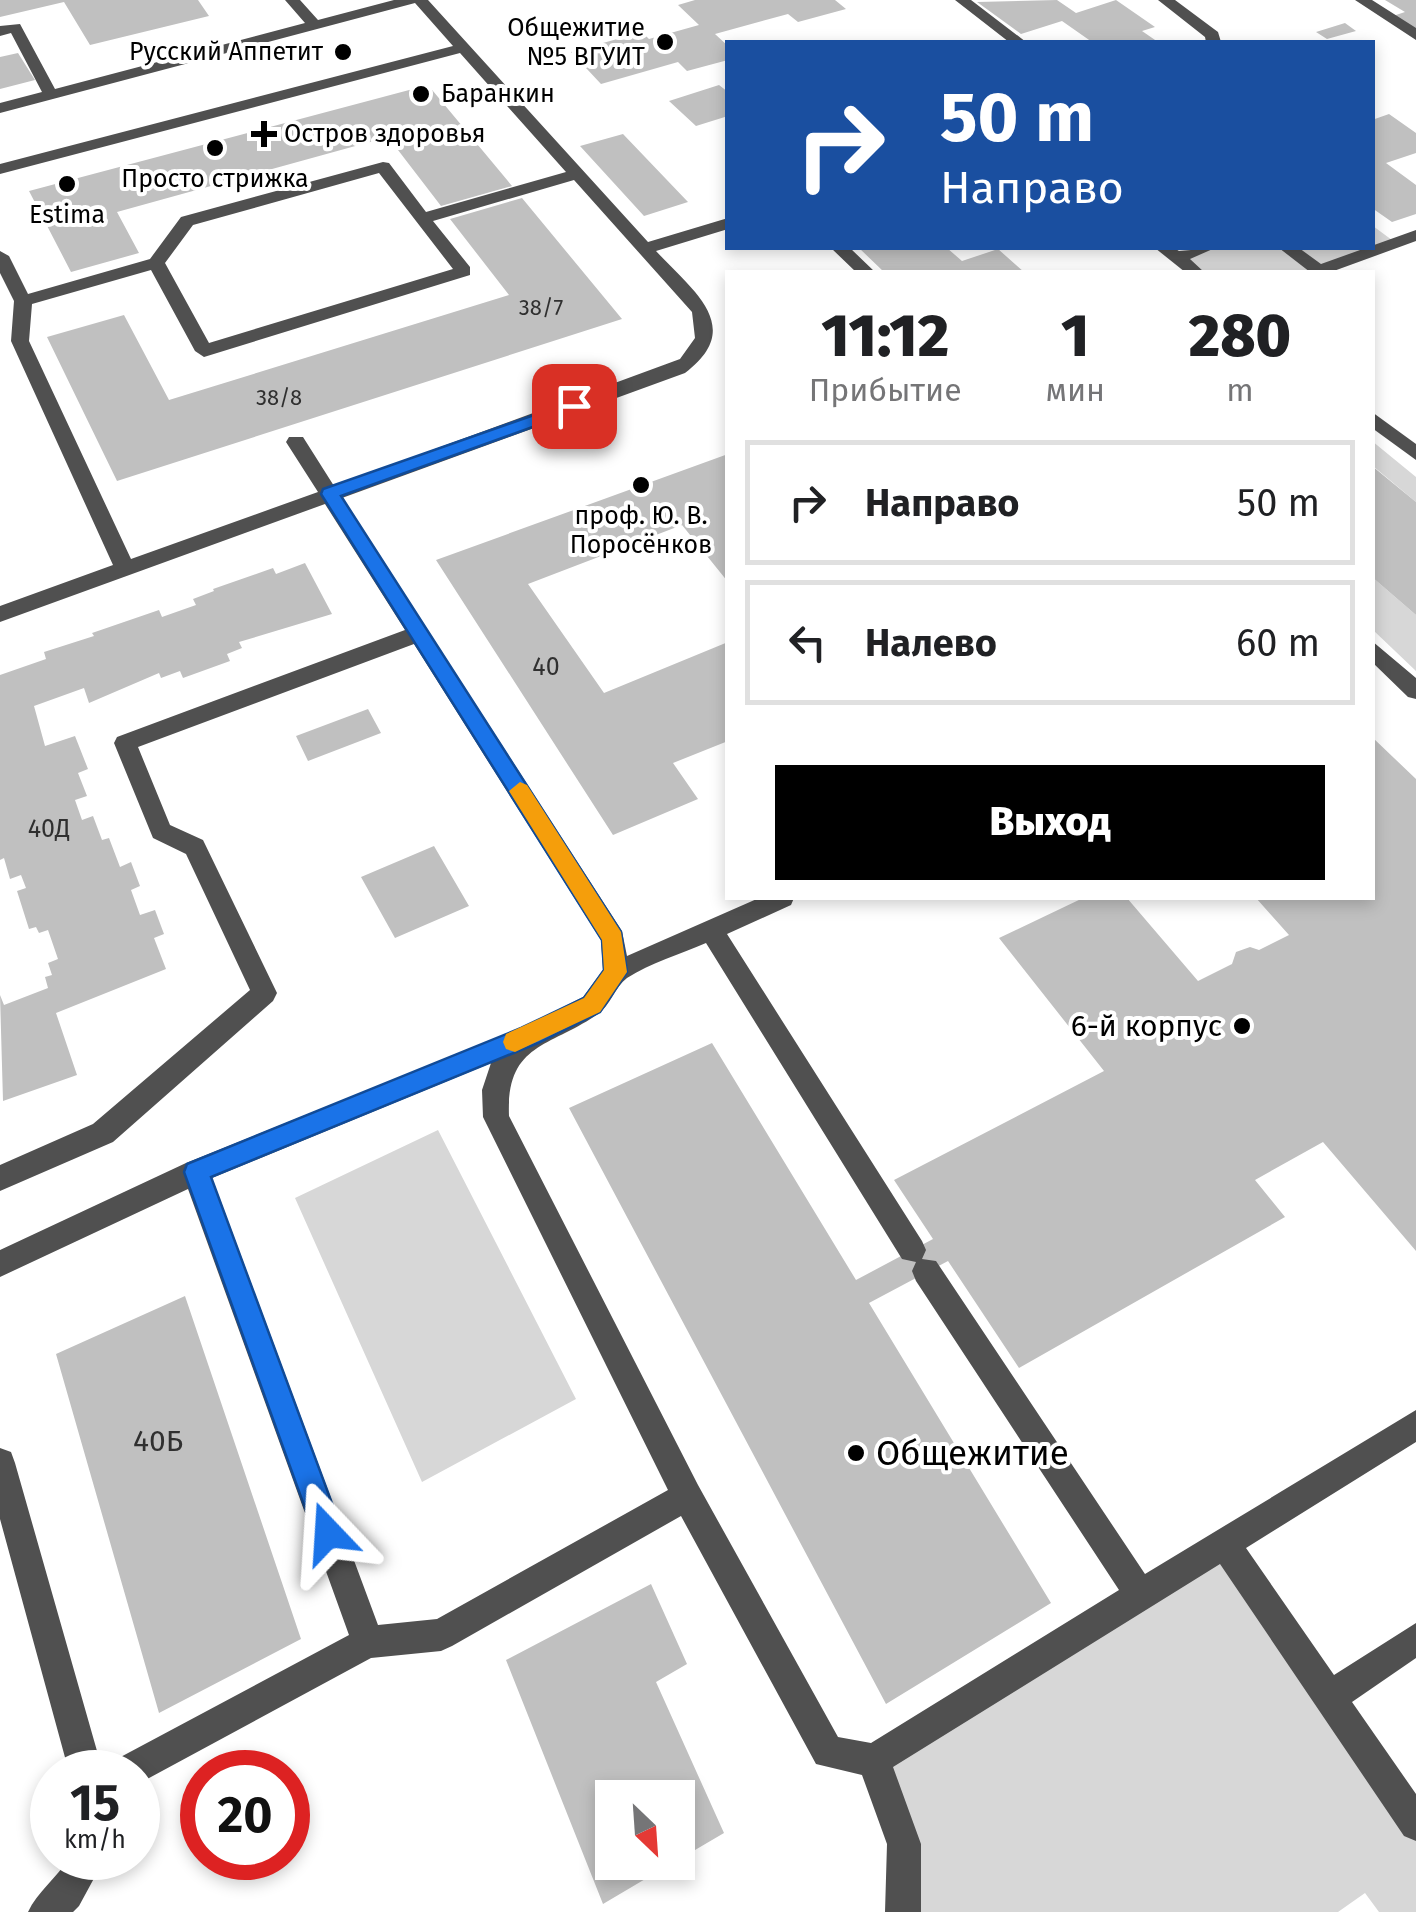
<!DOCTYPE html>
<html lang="ru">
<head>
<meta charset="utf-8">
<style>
  :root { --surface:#fff; --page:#f6f6f6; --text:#202124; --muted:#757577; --line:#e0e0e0; --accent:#000 }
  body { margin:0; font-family:"Fira Sans",sans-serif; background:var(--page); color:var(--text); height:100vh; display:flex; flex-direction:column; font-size:38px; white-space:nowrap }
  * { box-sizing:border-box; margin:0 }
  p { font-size:32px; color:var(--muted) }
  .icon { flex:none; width:55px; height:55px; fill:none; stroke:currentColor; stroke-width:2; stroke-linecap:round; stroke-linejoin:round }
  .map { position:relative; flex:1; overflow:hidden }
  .side { position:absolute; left:725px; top:270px; width:650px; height:630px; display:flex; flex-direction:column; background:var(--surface); border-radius:0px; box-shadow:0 5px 15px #0003 }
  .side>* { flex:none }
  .banner { position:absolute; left:725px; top:40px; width:650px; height:210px; border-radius:0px; box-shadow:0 5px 15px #0003; background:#1a4fa0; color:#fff; overflow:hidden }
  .needle { width:65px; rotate:155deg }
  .fabs { position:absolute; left:595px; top:1780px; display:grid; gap:20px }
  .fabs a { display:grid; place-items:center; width:100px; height:100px; border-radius:0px; background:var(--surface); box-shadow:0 5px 15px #0003; font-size:50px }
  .speed { position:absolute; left:30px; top:1750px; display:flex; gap:20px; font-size:50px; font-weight:700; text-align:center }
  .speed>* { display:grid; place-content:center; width:130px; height:130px; border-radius:50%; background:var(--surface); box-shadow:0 5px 15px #0003; line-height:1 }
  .speed small { font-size:25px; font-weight:400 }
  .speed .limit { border:15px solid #d22; background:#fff; color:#111 }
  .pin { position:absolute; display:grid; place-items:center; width:85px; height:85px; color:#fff; margin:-42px; border-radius:20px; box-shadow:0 5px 15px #0006 }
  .me { position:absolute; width:110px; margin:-55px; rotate:340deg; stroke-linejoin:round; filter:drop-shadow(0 0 8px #0008) }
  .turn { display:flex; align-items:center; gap:35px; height:210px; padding:0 50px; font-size:45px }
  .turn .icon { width:130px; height:130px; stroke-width:2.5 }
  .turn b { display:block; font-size:70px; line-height:85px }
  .eta { display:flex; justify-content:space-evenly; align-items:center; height:170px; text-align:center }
  .eta b { font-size:60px; font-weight:800; line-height:70px }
  .cta { display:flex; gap:20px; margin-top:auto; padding:20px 50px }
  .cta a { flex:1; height:115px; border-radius:0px; background:var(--accent); color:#fff; font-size:40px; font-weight:800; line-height:115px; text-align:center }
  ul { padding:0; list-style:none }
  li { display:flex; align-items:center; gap:30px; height:125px; margin:0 20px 15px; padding:0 30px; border:5px solid var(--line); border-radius:0px }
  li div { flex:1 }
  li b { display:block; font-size:38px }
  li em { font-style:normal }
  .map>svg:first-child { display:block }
</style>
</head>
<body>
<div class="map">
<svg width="1416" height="1912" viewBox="0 0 1416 1912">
  <rect width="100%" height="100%" fill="#fff"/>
  <!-- green -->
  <path fill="#d7d7d7" d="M1373,226L1396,243L1321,272H1195L1177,258L1206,248H1372Z
    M1372,441L1416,477V502L1373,466Z
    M1372,577L1416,615V671L1373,630Z
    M438,1130L576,1399L422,1482L295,1198Z
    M1225,1545L1416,1824V1912H1379L1365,1893L1338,1912H903L874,1760Z"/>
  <!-- building -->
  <path fill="#c0c0c0" d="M0,0H198L209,16L90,45L64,2L0,17Z
    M695,0H835L846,9L798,22L788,14L715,34L728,46V60L687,71L678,62L601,84L571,52L642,32L649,39L699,25L678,5Z
    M1116,0L1155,27L1142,31L1158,42H1092L1062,21L1021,34L977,2L1057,0L1076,13Z
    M1385,0H1416V31L1393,16L1405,12Z
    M1345,23L1356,31L1327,39L1316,32Z
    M18,53L35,80L0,89V57Z
    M428,85L512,186L441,206L388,137L117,212L139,253L71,272L29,191Z
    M719,85L728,92V116L696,126L669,101Z
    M1389,114L1416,133V153L1386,163L1416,185V214L1392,222L1372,208V120Z
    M623,134L688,202L644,216L580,146Z
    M522,198L622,319L117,481L47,337L124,315L169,400L509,295L450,219Z
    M859,248H947L962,261L998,249L1024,272H884Z
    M728,454V582L682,525L528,584L604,693L728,642V741L673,763L698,799L613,835L436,560Z
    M1372,466L1416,502V615L1372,577Z
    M305,563L332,614L239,642L242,648L227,654L230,661L183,678L180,671L161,678L159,673L89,703L84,688L34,706L45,746L75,736L88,769L78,773L87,796L75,800L82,820L93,816L102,840L109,838L120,867L131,862L140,886L131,890L140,915L155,910L164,934L154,938L166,969L56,1013L77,1075L3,1101L0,995L4,1005L48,988L45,977L52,975L48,963L58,959L48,930L39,933L36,927L29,929L17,891L26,888L21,875L10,879L4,858L0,860V675L46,659L44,652L94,636L92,633L159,610L162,617L196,605L193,599L214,591L213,589L273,568L276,574Z
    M368,709L381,733L308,761L296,736Z
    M1372,737L1416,779V1251L1323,1142L1255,1180L1285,1217L1019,1368L948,1261L869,1303L1051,1603L886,1704L569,1108L712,1043L856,1280L933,1239L894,1180L1104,1071L999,938L1083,898H1127L1198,981L1232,964L1236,952L1250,947L1259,950L1289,935L1256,898H1372Z
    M434,846L469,906L395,938L361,877Z
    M185,1296L301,1639L159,1713L56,1354Z
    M651,1584L687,1664L656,1682L724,1833L678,1860V1798H612V1862H674L603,1904L506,1660Z"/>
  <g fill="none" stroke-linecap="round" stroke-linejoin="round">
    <!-- minor -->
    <path fill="#505050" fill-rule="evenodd" d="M285,0H300L318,20L394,0H428L648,242L728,218V229L656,251C693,291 746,327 685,373L342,498L622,931L627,956L759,898H794L791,905L727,934L922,1241L926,1250L922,1259L936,1261L1145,1574L1416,1410V1442L1246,1548L1334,1675L1416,1623V1658L1352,1702L1416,1794V1841L1404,1836L1220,1564L893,1767L921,1844V1912H885L887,1844L862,1775L816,1764L681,1516L452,1646L441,1651L371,1658L138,1784V1772H110L115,1760L349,1635L188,1189L0,1277V1250L186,1163L520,1029L583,997L603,970L601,940L414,644L138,747L170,825L203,840L277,993L273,1001L113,1142L0,1191V1165L93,1124L250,990L186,854L153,838L114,743L117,737L405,630L325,504L0,622V606L113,565L11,341L14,301L0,273V251L9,256L28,294L150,259L181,217L383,162L389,163L426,212L566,172L460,53L0,174V164L453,46L415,3L0,113V103L42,92L11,33L0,36V26L20,24L55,89L305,23ZM379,173L453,269L209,343L165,263L193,225ZM574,180L692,312L695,338L680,359L334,486L303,437H289L286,442L318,492L131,559L29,341L32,304L151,270L195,351L204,357L470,275V267L433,221ZM706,943L902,1259L916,1262L912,1271L916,1281L1119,1590L871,1743L838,1737L698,1485L509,1116C506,1043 549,1048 598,1014C610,1006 615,987 627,978C650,963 681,954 706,943ZM491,1063L482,1090L483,1117L668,1490L437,1619L378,1625L212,1178Z
      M955,0H971L1026,42H1009Z
      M1158,0H1175L1218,32L1221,42H1206L1205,37Z
      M1355,0H1372L1416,28V40Z
      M1416,230V241L1331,272H1310L1279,248H1299L1321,264Z
      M831,248H850L875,272H856Z
      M1155,248H1174L1179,251L1215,248L1190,259L1204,272H1185Z
      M1372,412L1416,444V460L1372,428Z
      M1372,641L1416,678V699L1408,697L1372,662Z
      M0,1448L11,1452L15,1463L103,1772H69L0,1519Z
      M69,1858H105L79,1906L73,1912H28C37,1892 57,1878 69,1858Z"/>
  </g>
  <!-- route -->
  <path fill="#1a73e8" stroke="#114b97" stroke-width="2.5" d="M574,401L582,406L580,410L341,496L621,932L627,972L600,1012L538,1043L211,1177L343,1533L339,1543L328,1547L318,1543L314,1533L184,1172L187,1164L521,1028L584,998L604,970L602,940L321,494L323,489Z"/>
  <!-- slow -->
  <path fill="#f59e0b" d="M520,782L527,785L621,932L627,972L600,1012L515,1052L506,1049L503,1042L506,1034L584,998L604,970L602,940L509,791Z"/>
  <!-- markers -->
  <g fill="#000" stroke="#fff" stroke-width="4">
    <circle cx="665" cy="42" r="10"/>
    <circle cx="343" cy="52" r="10"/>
    <circle cx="421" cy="94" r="10"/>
    <path d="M259 119h10v10h10v10h-10v10h-10v-10h-10v-10h10z"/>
    <circle cx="215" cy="148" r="10"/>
    <circle cx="67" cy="184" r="10"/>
    <circle cx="641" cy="485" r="10"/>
    <circle cx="1242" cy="1026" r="10"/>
    <circle cx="856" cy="1453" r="10"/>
  </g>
  <g text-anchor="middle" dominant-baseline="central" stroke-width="8" stroke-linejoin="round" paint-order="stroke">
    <!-- far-number labels -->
    <g font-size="22" fill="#303030">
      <text x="541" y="307">38/7</text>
      <text x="279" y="397">38/8</text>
    </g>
    <!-- far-poi labels -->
    <g font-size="25" fill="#000" stroke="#fff">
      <text x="645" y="28" text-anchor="end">Общежитие<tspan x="645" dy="29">№5 ВГУИТ</tspan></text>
      <text x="323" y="52" text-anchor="end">Русский Аппетит</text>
      <text x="441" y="94" text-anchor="start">Баранкин</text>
      <text x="284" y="134" text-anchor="start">Остров здоровья</text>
      <text x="215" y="179">Просто стрижка</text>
      <text x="67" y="215">Estima</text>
      <text x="641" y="516">проф. Ю. В.<tspan x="641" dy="29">Поросёнков</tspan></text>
    </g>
    <!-- number labels -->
    <g font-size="25" fill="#303030">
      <text x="546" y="667">40</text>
      <text x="49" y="829">40Д</text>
    </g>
    <!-- poi labels -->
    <g font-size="30" fill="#000" stroke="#fff" text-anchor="end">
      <text x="1222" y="1026">6-й корпус</text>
    </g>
    <!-- near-number labels -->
    <g font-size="30" fill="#303030">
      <text x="158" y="1441">40Б</text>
    </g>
    <!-- near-poi labels -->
    <g font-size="35" fill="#000" stroke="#fff" text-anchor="start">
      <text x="876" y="1453">Общежитие</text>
    </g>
  </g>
</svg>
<div class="fabs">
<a><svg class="needle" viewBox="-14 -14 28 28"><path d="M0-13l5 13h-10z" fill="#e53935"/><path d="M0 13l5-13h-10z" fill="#757577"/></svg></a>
</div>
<div class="speed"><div>15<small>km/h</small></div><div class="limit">20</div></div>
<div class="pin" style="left:574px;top:406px;background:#d93025"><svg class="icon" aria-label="arrive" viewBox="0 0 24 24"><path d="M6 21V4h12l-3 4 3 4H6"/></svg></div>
<svg class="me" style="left:328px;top:1533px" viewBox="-20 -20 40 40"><path d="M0-17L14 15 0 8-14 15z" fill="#1a73e8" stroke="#fff" stroke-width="4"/></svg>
<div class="banner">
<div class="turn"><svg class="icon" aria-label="right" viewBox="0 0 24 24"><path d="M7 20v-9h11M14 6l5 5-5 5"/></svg><div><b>50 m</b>Направо</div></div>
</div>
<section class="side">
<div class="eta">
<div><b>11:12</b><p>Прибытие</p></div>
<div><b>1</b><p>мин</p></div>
<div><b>280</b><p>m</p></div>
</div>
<ul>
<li><svg class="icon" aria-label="right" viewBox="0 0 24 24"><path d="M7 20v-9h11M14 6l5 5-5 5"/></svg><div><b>Направо</b></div><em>50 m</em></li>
<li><svg class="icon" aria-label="left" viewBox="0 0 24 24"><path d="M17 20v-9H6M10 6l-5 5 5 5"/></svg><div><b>Налево</b></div><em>60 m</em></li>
</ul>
<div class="cta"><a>Выход</a></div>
</section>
</div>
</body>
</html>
